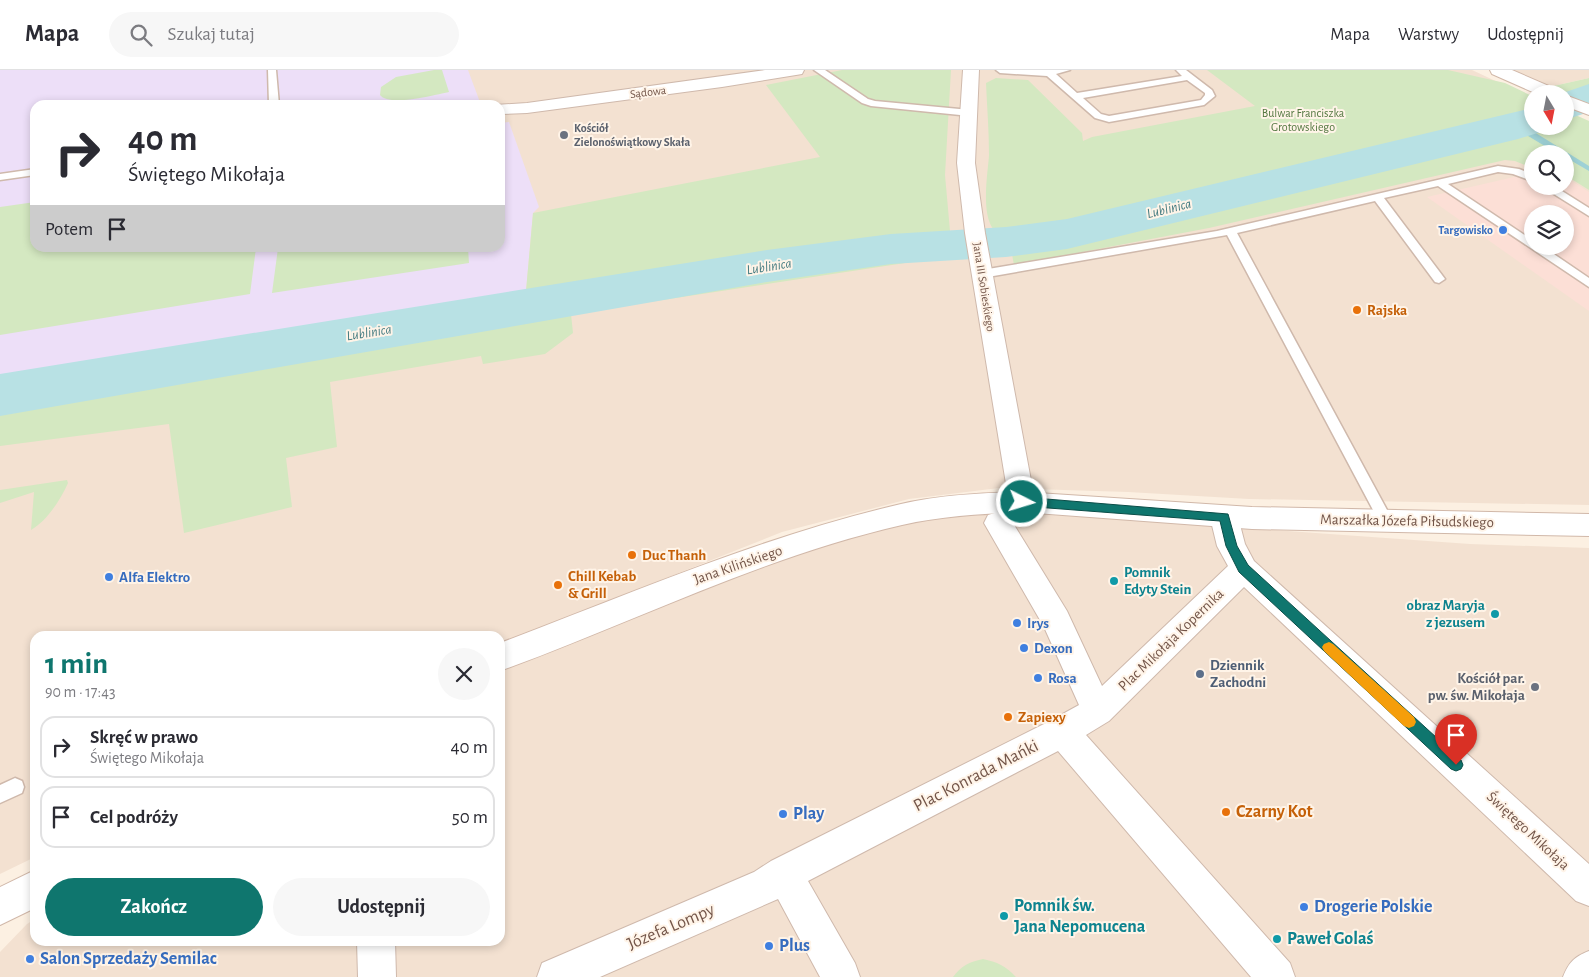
<!DOCTYPE html>
<html lang="pl">
<head>
<meta charset="utf-8">
<style>
  :root { --surface:#fff; --page:#f7f7f7; --text:#2b2b33; --muted:#7c7c81; --line:#e1e1e2; --accent:#0f766e }
  body { margin:0; font-family:"Alegreya Sans",sans-serif; background:var(--page); color:var(--text); height:100vh; display:flex; flex-direction:column; font-size:19px; white-space:nowrap }
  * { box-sizing:border-box; margin:0 }
  p { font-size:16px; color:var(--muted) }
  .icon { flex:none; width:28px; height:28px; fill:none; stroke:currentColor; stroke-width:2; stroke-linecap:round; stroke-linejoin:round }
  .map { position:relative; flex:1; overflow:hidden }
  .panel { position:absolute; left:30px; top:561px; width:475px; height:315px; display:flex; flex-direction:column; background:var(--surface); border-radius:15px; box-shadow:0 2px 8px #0003 }
  .panel>* { flex:none }
  .guide { position:absolute; left:30px; top:30px; width:475px; height:152px; border-radius:15px; box-shadow:0 2px 8px #0003; background:#fff; color:var(--text); overflow:hidden }
  .needle { width:32px; rotate:170deg }
  .tools { position:absolute; left:1524px; top:15px; display:grid; gap:10px }
  .tools a { display:grid; place-items:center; width:50px; height:50px; border-radius:50%; background:var(--surface); box-shadow:0 2px 8px #0003; font-size:25px }
  .pin { position:absolute; display:grid; place-items:center; width:42px; height:42px; color:#fff; margin:-51px -21px; border-radius:50% 50% 50% 0; rotate:-45deg; box-shadow:0 0 5px #0007 }
  .pin .icon { rotate:45deg }
  .me { position:absolute; width:55px; margin:-28px; rotate:95deg; stroke-linejoin:round; filter:drop-shadow(0 0 4px #0008) }
  .turn { display:flex; align-items:center; gap:18px; height:105px; padding:0 15px; font-size:22px }
  .turn .icon { width:65px; height:65px; stroke-width:2.5 }
  .turn b { display:block; font-size:35px; line-height:42px }
  .then { display:flex; align-items:center; height:48px; padding:0 15px; background:#0003; gap:10px; font-size:19px }
  .round { display:grid; place-items:center; flex:none; width:52px; height:52px; border-radius:26px; background:var(--page) }
  .headline { display:flex; align-items:center; justify-content:space-between; height:85px; padding:0 15px }
  h1 { font-size:30px; font-weight:700; line-height:38px; color:var(--accent) }
  .action { display:flex; gap:10px; margin-top:auto; padding:10px 15px }
  .action a { flex:1; height:58px; border-radius:30px; background:var(--accent); color:#fff; font-size:20px; font-weight:700; line-height:58px; text-align:center }
  .action a+a { background:var(--page); color:var(--text) }
  ul { padding:0; list-style:none }
  li { display:flex; align-items:center; gap:15px; height:62px; margin:0 10px 8px; padding:0 5px; border:2px solid var(--line); border-radius:15px }
  li div { flex:1 }
  li b { display:block; font-size:19px }
  li em { font-style:normal }
  header { display:flex; align-items:center; gap:30px; box-sizing:border-box; height:70px; padding:0 25px; background:var(--surface); border-bottom:1px solid var(--line) }
  header strong { font-size:24px }
  nav { display:flex; gap:28px; margin-inline-start:auto; font-size:18px }
  .search { width:350px; height:45px; background:var(--page); display:flex; align-items:center; gap:12px; box-sizing:border-box; padding:0 18px; border-radius:28px; color:var(--muted); font-size:19px }
  .map>svg:first-child { display:block }
</style>
</head>
<body>
<header>
<strong>Mapa</strong>
<div class="search"><svg class="icon" aria-label="search" viewBox="0 0 24 24"><circle cx="10" cy="10" r="6"/><path d="M15 15l6 6"/></svg>Szukaj tutaj</div>
<nav><a>Mapa</a><a>Warstwy</a><a>Udostępnij</a></nav>
</header>
<div class="map">
<svg width="1589" height="907" viewBox="0 0 1589 907">
  <rect width="100%" height="100%" fill="#fcf0e2"/>
  <!-- residential -->
  <path fill="#f3e1d1" fill-rule="evenodd" d="M0,0H1472L1532,28V56H1565V43L1589,55V435L1249,429L1128,422L999,418L909,429L782,462L500,574V566H35V787L0,804ZM35,35H500V178H35ZM1532,84H1565V116H1532ZM1532,144H1565V176H1532Z
    M1511,0H1589V8L1549,17Z
    M999,442L1132,450L1470,474L1589,478V907H0V882L27,854L35,849V871H500V601L768,492L905,452Z"/>
  <!-- commercial -->
  <path fill="#fcdfd6" fill-rule="evenodd" d="M1532,103V116H1565V107L1589,122V241L1427,127ZM1532,144H1565V176H1532Z"/>
  <!-- education -->
  <path fill="#eddff8" d="M0,0H468L481,35H35V178H500V53L509,52L539,137L533,143L525,232L0,317Z"/>
  <!-- green -->
  <path fill="#d4e8c1" d="M434,0H442L449,22C434,25 389,37 380,25L381,17L396,7Z
    M842,0H951L945,105L951,172L883,175L525,232L533,143L820,87L766,15Z
    M1207,0H1448L1505,13L1532,26V44L1507,54L1046,163C1035,164 1015,168 1004,166C977,160 988,104 989,85C989,61 987,37 986,13L996,8L1028,10L1082,63L1083,71L1092,67L1255,36Z
    M1589,8V33L1549,17Z
    M1571,43L1589,51V120L1565,105V84H1532V98L1515,91L1505,90L1209,158L1014,195L1011,179L1063,172L1541,56H1565V46Z
    M35,132V178H256L250,224L0,265V137Z
    M278,178H468L469,193L272,223Z
    M950,181L951,186L571,244L573,263L545,284L483,294L481,286L330,312L337,377L286,388L292,437L184,463L169,354L0,376V332L735,208L886,184Z
    M67,410L68,413C61,429 47,451 31,460L34,422L0,433V420Z
    M983,889C997,892 1006,896 1016,907H953C961,896 969,892 983,889Z"/>
  <g fill="none" stroke-linecap="round" stroke-linejoin="round">
    <!-- stream -->
    <path fill="#9ed1d6" fill-rule="evenodd" d="M1515,54H1521L1589,96V101L1565,87V84H1558L1515,58Z"/>
    <!-- river -->
    <path fill="#b8e1e4" fill-rule="evenodd" d="M1589,14V42L1565,50V24H1560Z
      M1532,38V56H1550L1547,60L1518,69L1067,179L1006,187L891,194L767,212L0,346V304L767,180L891,164L1006,157L1067,149Z"/>
    <defs>
      <path id="lane" d="M268,0H276L279,35H269Z
        M814,0H825L868,29L875,31L970,40L975,43L970,46L871,36L862,33Z
        M996,0H1070L1056,4L1077,23L1182,6L1176,0H1186L1212,20L1215,26L1204,35L1109,52L1095,48L1047,6L1000,3ZM1187,10L1205,23V25L1201,30L1109,46L1101,44L1083,28Z
        M1498,96L1519,99L1532,104V111L1513,104L1498,102L1448,114L1532,170V176H1542L1589,208V217L1438,116L1384,128L1445,209L1439,213L1435,212L1375,131L1237,163L1393,451L1391,455L1386,457L1381,455L1227,165L982,208L976,204L982,200L1217,161Z
        M35,99V105L0,110V104Z
        M1541,116H1554L1589,138V146Z
        M15,708L22,711L24,717L22,723L0,733V715Z"/>
      <path id="street" d="M765,0H804L802,4L796,5L722,17L527,43L500,44V35H495L527,33Z
        M963,0H979L975,93L985,163L1035,432L1032,439L1022,442L1012,439L1009,432L965,163L957,93Z
        M1224,436L1234,439L1238,447L1245,474L1254,491L1589,794V836L1576,831L1244,517L1109,651L1086,665L1290,893L1295,907H1251L1058,681L808,811L855,893L860,907H820L778,829L600,907H537L542,893L754,802L771,791L1050,651L1079,635L1044,557L984,453L988,445L998,442L1008,445L1067,541L1102,616L1228,496L1217,476L1210,447L1214,439Z
        M357,871H395L396,907H358Z
        M1589,881V907H1563C1569,892 1574,887 1589,881Z"/>
      <path id="secondary" d="M1490,0H1512L1558,20L1560,24H1537L1492,4Z
        M1565,25L1589,34V45L1565,36Z
        M1022,422L1252,437L1589,444V466L1252,459L1022,442C982,444 940,446 902,455C762,487 634,552 500,601V573C632,523 763,466 901,434C940,425 982,423 1022,422Z
        M35,800V838L0,855V817Z"/>
    </defs>
    <!-- lane casing -->
    <use href="#lane" stroke="#cfb9ac" stroke-width="3"/>
    <!-- street casing -->
    <use href="#street" stroke="#cfb9ac" stroke-width="2"/>
    <!-- secondary casing -->
    <use href="#secondary" stroke="#d1b8a9" stroke-width="2"/>
    <!-- lane -->
    <use href="#lane" fill="#fff" fill-rule="evenodd"/>
    <!-- street -->
    <use href="#street" fill="#fff" fill-rule="evenodd"/>
    <!-- secondary -->
    <use href="#secondary" fill="#fff" fill-rule="evenodd"/>
  </g>
  <!-- route -->
  <path fill="#0f766e" stroke="#0a4d48" d="M1022,427L1228,444L1237,476L1248,495L1461,690L1463,695L1461,699L1456,701L1451,699L1239,502L1226,476L1220,451L1022,436L1017,432Z"/>
  <!-- slow -->
  <path fill="#f59e0b" d="M1329,572L1333,574L1414,647L1416,652L1414,656L1409,658L1404,656L1324,581L1322,577L1324,574Z"/>
  <!-- markers -->
  <g fill="#6b7280" stroke="#fff4e8" stroke-width="2">
    <circle cx="564" cy="65" r="5"/>
    <circle cx="1535" cy="617" r="5"/>
  </g>
  <g fill="#3f7fe0" stroke="#fff4e8" stroke-width="2">
    <circle cx="1503" cy="160" r="5"/>
    <circle cx="109" cy="507" r="5"/>
    <circle cx="1017" cy="553" r="5"/>
    <circle cx="1024" cy="578" r="5"/>
    <circle cx="1038" cy="608" r="5"/>
    <circle cx="783" cy="744" r="5"/>
    <circle cx="1304" cy="837" r="5"/>
    <circle cx="769" cy="876" r="5"/>
    <circle cx="30" cy="889" r="5"/>
  </g>
  <g fill="#e8710a" stroke="#fff4e8" stroke-width="2">
    <circle cx="1357" cy="240" r="5"/>
    <circle cx="632" cy="485" r="5"/>
    <circle cx="558" cy="515" r="5"/>
    <circle cx="1008" cy="647" r="5"/>
    <circle cx="1226" cy="742" r="5"/>
  </g>
  <g fill="#0f9aa8" stroke="#fff4e8" stroke-width="2">
    <circle cx="1114" cy="511" r="5"/>
    <circle cx="1495" cy="544" r="5"/>
    <circle cx="1004" cy="846" r="5"/>
    <circle cx="1277" cy="869" r="5"/>
  </g>
  <circle fill="#5c6f8a" stroke="#fff4e8" stroke-width="2" cx="1200" cy="604" r="5"/>
  <g text-anchor="middle" dominant-baseline="central" stroke-width="4" stroke-linejoin="round" paint-order="stroke">
    <!-- far-street labels -->
    <g font-size="12" fill="#735549" stroke="#fff4e8">
      <text transform="translate(648 22) rotate(-7)">Sądowa</text>
      <text transform="translate(984 217) rotate(81)">Jana III Sobieskiego</text>
    </g>
    <!-- far-park labels -->
    <g font-size="12" fill="#557842" stroke="#fff4e8">
      <text x="1303" y="43">Bulwar Franciszka<tspan x="1303" dy="14">Grotowskiego</tspan></text>
    </g>
    <!-- far-worship labels -->
    <g font-size="12" font-weight="bold" fill="#5b616d" stroke="#fff4e8" text-anchor="start">
      <text x="574" y="58">Kościół<tspan x="574" dy="14">Zielonoświątkowy Skała</tspan></text>
    </g>
    <!-- far-shop labels -->
    <g font-size="12" font-weight="bold" fill="#366cbe" stroke="#fff4e8" text-anchor="end">
      <text x="1493" y="160">Targowisko</text>
    </g>
    <!-- far-water labels -->
    <g font-size="14" font-style="italic" fill="#41797f" stroke="#fff4e8">
      <text transform="translate(1169 139) rotate(-14)">Lublinica</text>
      <text transform="translate(769 197) rotate(-9)">Lublinica</text>
      <text transform="translate(369 263) rotate(-9)">Lublinica</text>
    </g>
    <!-- food labels -->
    <g font-size="15" font-weight="bold" fill="#c56008" stroke="#fff4e8" text-anchor="start">
      <text x="1367" y="240">Rajska</text>
      <text x="642" y="485">Duc Thanh</text>
      <text x="568" y="506">Chill Kebab<tspan x="568" dy="17">&amp; Grill</tspan></text>
      <text x="1018" y="647">Zapiexy</text>
    </g>
    <!-- street labels -->
    <g font-size="15" fill="#735549" stroke="#fff4e8">
      <text transform="translate(1407 451) rotate(1)">Marszałka Józefa Piłsudskiego</text>
      <text transform="translate(738 495) rotate(-19)">Jana Kilińskiego</text>
      <text transform="translate(1171 570) rotate(-44)">Plac Mikołaja Kopernika</text>
      <text transform="translate(1528 761) rotate(43)">Świętego Mikołaja</text>
    </g>
    <!-- culture labels -->
    <g font-size="15" font-weight="bold" fill="#0d838f" stroke="#fff4e8" text-anchor="start">
      <text x="1124" y="502">Pomnik<tspan x="1124" dy="17">Edyty Stein</tspan></text>
      <text x="1485" y="535" text-anchor="end">obraz Maryja<tspan x="1485" dy="17">z jezusem</tspan></text>
    </g>
    <!-- shop labels -->
    <g font-size="15" font-weight="bold" fill="#366cbe" stroke="#fff4e8" text-anchor="start">
      <text x="119" y="507">Alfa Elektro</text>
      <text x="1027" y="553">Irys</text>
      <text x="1034" y="578">Dexon</text>
      <text x="1048" y="608">Rosa</text>
    </g>
    <!-- service labels -->
    <g font-size="15" font-weight="bold" fill="#4e5e75" stroke="#fff4e8" text-anchor="start">
      <text x="1210" y="595">Dziennik<tspan x="1210" dy="17">Zachodni</tspan></text>
    </g>
    <!-- worship labels -->
    <g font-size="15" font-weight="bold" fill="#5b616d" stroke="#fff4e8" text-anchor="end">
      <text x="1525" y="608">Kościół par.<tspan x="1525" dy="17">pw. św. Mikołaja</tspan></text>
    </g>
    <!-- near-street labels -->
    <g font-size="18" fill="#735549" stroke="#fff4e8">
      <text transform="translate(976 706) rotate(-27)">Plac Konrada Mańki</text>
      <text transform="translate(671 857) rotate(-23)">Józefa Lompy</text>
    </g>
    <!-- near-food labels -->
    <g font-size="18" font-weight="bold" fill="#c56008" stroke="#fff4e8" text-anchor="start">
      <text x="1236" y="742">Czarny Kot</text>
    </g>
    <!-- near-shop labels -->
    <g font-size="18" font-weight="bold" fill="#366cbe" stroke="#fff4e8" text-anchor="start">
      <text x="793" y="744">Play</text>
      <text x="1314" y="837">Drogerie Polskie</text>
      <text x="779" y="876">Plus</text>
      <text x="40" y="889">Salon Sprzedaży Semilac</text>
    </g>
    <!-- near-culture labels -->
    <g font-size="18" font-weight="bold" fill="#0d838f" stroke="#fff4e8" text-anchor="start">
      <text x="1014" y="836">Pomnik św.<tspan x="1014" dy="21">Jana Nepomucena</tspan></text>
      <text x="1287" y="869">Paweł Golaś</text>
    </g>
  </g>
</svg>
<div class="tools">
<a><svg class="needle" viewBox="-14 -14 28 28"><path d="M0-13l5 13h-10z" fill="#e53935"/><path d="M0 13l5-13h-10z" fill="#7c7c81"/></svg></a>
<a><svg class="icon" aria-label="search" viewBox="0 0 24 24"><circle cx="10" cy="10" r="6"/><path d="M15 15l6 6"/></svg></a>
<a><svg class="icon" aria-label="layers" viewBox="0 0 24 24"><path d="M12 4l9 5-9 5-9-5zM3 14l9 5 9-5"/></svg></a>
</div>
<div class="pin" style="left:1456px;top:695px;background:#d93025"><svg class="icon" aria-label="arrive" viewBox="0 0 24 24"><path d="M6 21V4h12l-3 4 3 4H6"/></svg></div>
<svg class="me" style="left:1022px;top:432px" viewBox="-20 -20 40 40"><circle r="17" fill="#0f766e" stroke="#fff" stroke-width="3"/><path d="M0-11L8 9 0 5-8 9z" fill="#fff"/></svg>
<div class="guide">
<div class="turn"><svg class="icon" aria-label="right" viewBox="0 0 24 24"><path d="M7 20v-9h11M14 6l5 5-5 5"/></svg><div><b>40 m</b>Świętego Mikołaja</div></div>
<div class="then">Potem<svg class="icon" aria-label="arrive" viewBox="0 0 24 24"><path d="M6 21V4h12l-3 4 3 4H6"/></svg></div>
</div>
<section class="panel">
<div class="headline"><div><h1>1 min</h1><p>90 m · 17:43</p></div><a class="round"><svg class="icon" aria-label="close" viewBox="0 0 24 24"><path d="M6 6l12 12M18 6L6 18"/></svg></a></div>
<ul>
<li><svg class="icon" aria-label="right" viewBox="0 0 24 24"><path d="M7 20v-9h11M14 6l5 5-5 5"/></svg><div><b>Skręć w prawo</b><p>Świętego Mikołaja</p></div><em>40 m</em></li>
<li><svg class="icon" aria-label="arrive" viewBox="0 0 24 24"><path d="M6 21V4h12l-3 4 3 4H6"/></svg><div><b>Cel podróży</b></div><em>50 m</em></li>
</ul>
<div class="action"><a>Zakończ</a><a>Udostępnij</a></div>
</section>
</div>
</body>
</html>
